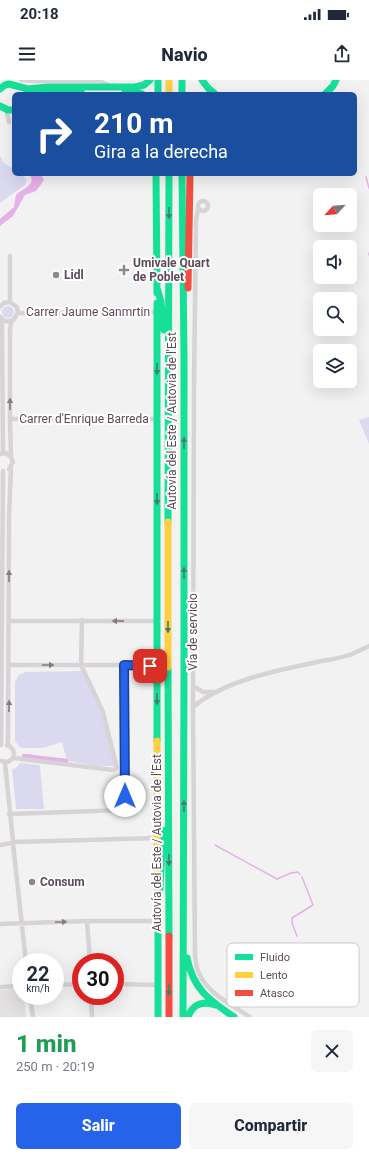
<!DOCTYPE html>
<html lang="es">
<head>
<meta charset="utf-8">
<style>
  :root { --surface:#fff; --page:#f6f6f7; --text:#1f2937; --muted:#747a83; --accent:#2563eb }
  body { margin:0; font-family:Roboto,sans-serif; background:var(--page); color:var(--text); height:100vh; display:flex; flex-direction:column; font-size:15px; white-space:nowrap }
  * { box-sizing:border-box; margin:0 }
  p { font-size:13px; color:var(--muted) }
  .icon { flex:none; width:22px; height:22px; fill:none; stroke:currentColor; stroke-width:2; stroke-linecap:round; stroke-linejoin:round }
  .map { position:relative; height:937px; overflow:hidden }
  .panel { display:flex; flex-direction:column; background:var(--surface); flex:1 }
  .panel>* { flex:none }
  .banner { position:absolute; left:12px; top:12px; width:345px; height:84px; border-radius:6px; box-shadow:0 4px 16px #0002; background:#1a4fa0; color:#fff; overflow:hidden }
  .needle { width:26px; rotate:244deg }
  .fabs { position:absolute; left:313px; top:108px; display:grid; gap:8px }
  .fabs a { display:grid; place-items:center; width:44px; height:44px; border-radius:6px; background:var(--surface); box-shadow:0 4px 16px #0002; font-size:20px }
  .speed { position:absolute; left:12px; top:873px; display:flex; gap:8px; font-size:20px; font-weight:700; text-align:center }
  .speed>* { display:grid; place-content:center; width:52px; height:52px; border-radius:50%; background:var(--surface); box-shadow:0 4px 16px #0002; line-height:1 }
  .speed small { font-size:10px; font-weight:400 }
  .speed .limit { border:6px solid #d22; background:#fff; color:#111 }
  .pin { position:absolute; display:grid; place-items:center; width:34px; height:34px; color:#fff; margin:-17px; border-radius:8px; box-shadow:0 2px 6px #0006 }
  .me { position:absolute; width:44px; margin:-22px; rotate:0deg; stroke-linejoin:round; filter:drop-shadow(0 0 3px #0008) }
  .turn { display:flex; align-items:center; gap:14px; height:84px; padding:0 16px; font-size:18px }
  .turn .icon { width:52px; height:52px; stroke-width:2.5 }
  .turn b { display:block; font-size:28px; line-height:34px }
  .round { display:grid; place-items:center; flex:none; width:42px; height:42px; border-radius:6px; background:var(--page) }
  .headline { display:flex; align-items:center; justify-content:space-between; height:68px; padding:0 16px }
  h1 { font-size:24px; font-weight:800; line-height:30px; color:#1e9e55 }
  .button { display:flex; gap:8px; margin-top:auto; padding:8px 16px }
  .button a { flex:1; height:46px; border-radius:6px; background:var(--accent); color:#fff; font-size:16px; font-weight:800; line-height:46px; text-align:center }
  .button a+a { background:var(--page); color:var(--text) }
  .status { display:flex; justify-content:space-between; align-items:center; height:28px; padding:0 20px; background:var(--surface); direction:ltr }
  .status svg { height:11px; fill:currentColor }
  header { display:flex; justify-content:space-between; align-items:center; height:52px; padding:0 16px; background:var(--surface); font-size:18px; font-weight:800 }
  .map>svg:first-child { display:block }
</style>
</head>
<body>
<div class="status"><b>20:18</b><svg viewBox="0 0 49 12"><path d="M0 12V9h3v3zM5 12V6h3v6zM10 12V3h3v9zM15 12V0h3v12zM26 1h20v11H26zM47 4h2v5h-2z"/></svg></div>
<header><svg class="icon" aria-label="menu" viewBox="0 0 24 24"><path d="M4 6h16M4 12h16M4 18h16"/></svg>Navio<svg class="icon" aria-label="share" viewBox="0 0 24 24"><path d="M12 15V3M7 8l5-5 5 5M5 13v7h14v-7"/></svg></header>
<div class="map">
<svg width="369" height="937" viewBox="0 0 369 937">
  <rect width="100%" height="100%" fill="#f2f2f2"/>
  <!-- education -->
  <path fill="#e2e0e0" d="M20,909L21,910V916H24L26,937H0V910Z"/>
  <!-- green -->
  <path fill="#dbd9ef" d="M0,76L4,83L14,89V94H21L27,100L25,105L0,123Z
    M2 232a6 6 0 1 1 12 0a6 6 0 1 1-12 0Z
    M369,337V364L359,340Z
    M83,591L102,634L115,686H98L67,681L62,662L43,668H21L15,661V602L19,595L26,592Z
    M20,683L40,685L44,729H16L12,689L16,688Z"/>
  <!-- water -->
  <path fill="#e5b1e9" d="M30,94H41L44,100L36,111L25,115L13,136L0,146V139L14,127L16,115C23,108 36,106 30,94Z"/>
  <g fill="none" stroke-linecap="round" stroke-linejoin="round">
    <!-- stream -->
    <path stroke="#e5b1e9" stroke-width="1.5" d="M366,97L369,108
      M369,173V175
      M215,765L277,799L291,793L298,792L300,794
      M297,856L292,843V838L313,825L302,797"/>
    <!-- canal -->
    <path stroke="#e5b1e9" stroke-width="4.5" d="M24,676L66,681"/>
    <!-- street -->
    <path stroke="#d7d3d6" stroke-width="4.5" d="M21,0L35,1H99L111,6
      M4,29L7,32L9,42
      M198 126a5 5 0 1 1 10 0a5 5 0 1 1-10 0Z
      M198,128L196,141L194,307L193,627L195,876C196,881 196,886 198,891C206,913 232,925 250,937
      M10,222V176
      M0,227L4,223L10,222L17,227L18,233L14,239C9,243 4,242 0,237
      M18,233L157,232
      M0,237L2,243L3,373
      M10,339H157
      M0,374L6,373L11,377L13,382L9,389
      M11,377L10,339V250L11,243L12,241
      M9,541H157
      M9,585H124L157,586
      M193,606L203,612H214
      M193,627C224,601 274,591 313,583C325,580 338,579 349,575C356,573 363,569 369,566
      M1,665L3,391
      M8,665L9,438L11,387
      M13,678L113,690L117,688L103,632L81,585L82,540
      M0,681L8,682L13,678C15,672 13,667 7,665
      M5,683L13,761
      M9,734L125,730L124,585
      M14,762L157,758
      M13,764L26,882
      M0,765L12,763
      M87,841L90,882
      M0,844L87,841H158
      M115,904L158,905
      M55,905L81,904
      M0,907L21,906
      M30,916L33,937
      M91,916L92,937"/>
    <!-- fast -->
    <path stroke="#16e098" stroke-width="7" d="M158,0V14
      M182,0V14
      M202,0L208,8L215,14
      M0,9L5,5L9,4L28,9L48,7H135L144,5L150,0
      M125,12H137L142,14
      M35,14L47,12L81,11
      M325,14L333,6L336,0
      M0,26L8,30H14
      M156,94L157,213
      M182,94L184,277V588
      M157,208L161,222L164,250
      M157,223V661
      M168,442L169,94
      M168,589L169,856
      M158,809V937
      M158,814L160,809L163,750
      M187,878C193,909 209,920 234,937
      M183,937L184,589
      M188,937C193,924 202,921 215,925"/>
    <!-- slow -->
    <path stroke="#ffcf43" stroke-width="7" d="M169,0V14
      M168,587V442
      M157,661V789"/>
    <!-- jam -->
    <path stroke="#f24e42" stroke-width="7" d="M188,208L190,94
      M169,856V937"/>
  </g>
  <!-- one-way arrows -->
  <defs><path id="oneway-solid" d="M-6-.8H1V-3.2L6.5 0L1 3.2V.8H-6Z"/></defs>
  <g fill="#447e6f">
    <use href="#oneway-solid" transform="translate(169 133) rotate(90)"/>
    <use href="#oneway-solid" transform="translate(157 289) rotate(90)"/>
    <use href="#oneway-solid" transform="translate(184 363) rotate(-90)"/>
    <use href="#oneway-solid" transform="translate(157 419) rotate(90)"/>
    <use href="#oneway-solid" transform="translate(184 493) rotate(-90)"/>
    <use href="#oneway-solid" transform="translate(168 547) rotate(90)"/>
    <use href="#oneway-solid" transform="translate(157 619) rotate(90)"/>
    <use href="#oneway-solid" transform="translate(184 726) rotate(-90)"/>
    <use href="#oneway-solid" transform="translate(169 780) rotate(90)"/>
    <use href="#oneway-solid" transform="translate(169 910) rotate(90)"/>
  </g>
  <g fill="#887a85">
    <use href="#oneway-solid" transform="translate(10 324) rotate(-90)"/>
    <use href="#oneway-solid" transform="translate(9 496) rotate(-90)"/>
    <use href="#oneway-solid" transform="translate(118 541) rotate(-179)"/>
    <use href="#oneway-solid" transform="translate(48 585)"/>
    <use href="#oneway-solid" transform="translate(9 626) rotate(-89)"/>
    <use href="#oneway-solid" transform="translate(61 842) rotate(-2)"/>
  </g>
  <g fill="none" stroke-linecap="round" stroke-linejoin="round">
    <defs>
      <path id="route" d="M125,716L124,585L150,586"/>
    </defs>
    <!-- route casing -->
    <use href="#route" stroke="#184099" stroke-width="10"/>
    <!-- route -->
    <use href="#route" stroke="#2563eb" stroke-width="7"/>
  </g>
  <!-- markers -->
  <g fill="#91858f" stroke="#fff" stroke-width="1.5">
    <path d="M122 184h4v4h4v4h-4v4h-4v-4h-4v-4h4z"/>
    <circle cx="56" cy="195" r="4"/>
    <circle cx="32" cy="802" r="4"/>
  </g>
  <g text-anchor="middle" dominant-baseline="central" stroke-width="4" stroke-linejoin="round" paint-order="stroke">
    <!-- poi labels -->
    <g font-size="12" font-weight="bold" fill="#5d4a59" stroke="#fff" text-anchor="start">
      <text x="133" y="183">Umivale Quart<tspan x="133" dy="14">de Poblet</tspan></text>
      <text x="64" y="195">Lidl</text>
      <text x="40" y="802">Consum</text>
    </g>
    <!-- street labels -->
    <g font-size="12" fill="#5d4a59" stroke="#fff">
      <text x="88" y="232">Carrer Jaume Sanmrtin</text>
      <text x="84" y="339">Carrer d'Enrique Barreda</text>
      <text transform="translate(172 341) rotate(-90)">Autovía del Este / Autovia de l'Est</text>
      <text transform="translate(193 552) rotate(-90)">Vía de servicio</text>
      <text transform="translate(157 763) rotate(-90)">Autovía del Este / Autovia de l'Est</text>
    </g>
  </g>
  <!-- legend -->
  <rect x="227" y="863" width="132" height="64" rx="6" fill="#fff" stroke="#cec9cd" stroke-width="1"/>
  <rect x="235" y="874" width="18" height="6" fill="#16e098"/>
  <rect x="235" y="892" width="18" height="6" fill="#ffcf43"/>
  <rect x="235" y="910" width="18" height="6" fill="#f24e42"/>
  <g font-size="11" fill="#5d4a59">
    <text x="260" y="881">Fluido</text>
    <text x="260" y="899">Lento</text>
    <text x="260" y="917">Atasco</text>
  </g>
</svg>
<div class="fabs">
<a><svg class="needle" viewBox="-14 -14 28 28"><path d="M0-13l5 13h-10z" fill="#e53935"/><path d="M0 13l5-13h-10z" fill="#747a83"/></svg></a>
<a><svg class="icon" aria-label="sound" viewBox="0 0 24 24"><path d="M4 9h4l5-4v14l-5-4H4zM17 9q2 3 0 6"/></svg></a>
<a><svg class="icon" aria-label="search" viewBox="0 0 24 24"><circle cx="10" cy="10" r="6"/><path d="M15 15l6 6"/></svg></a>
<a><svg class="icon" aria-label="layers" viewBox="0 0 24 24"><path d="M12 4l9 5-9 5-9-5zM3 14l9 5 9-5"/></svg></a>
</div>
<div class="speed"><div>22<small>km/h</small></div><div class="limit">30</div></div>
<div class="pin" style="left:150px;top:586px;background:#d93025"><svg class="icon" aria-label="arrive" viewBox="0 0 24 24"><path d="M6 21V4h12l-3 4 3 4H6"/></svg></div>
<svg class="me" style="left:125px;top:716px" viewBox="-20 -20 40 40"><circle r="19" fill="#fff"/><path d="M0-13L10 11 0 6-10 11z" fill="#2563eb"/></svg>
<div class="banner">
<div class="turn"><svg class="icon" aria-label="right" viewBox="0 0 24 24"><path d="M7 20v-9h11M14 6l5 5-5 5"/></svg><div><b>210 m</b>Gira a la derecha</div></div>
</div>
</div>
<section class="panel">
<div class="headline"><div><h1>1 min</h1><p>250 m · 20:19</p></div><a class="round"><svg class="icon" aria-label="close" viewBox="0 0 24 24"><path d="M6 6l12 12M18 6L6 18"/></svg></a></div>
<div class="button"><a>Salir</a><a>Compartir</a></div>
</section>
</body>
</html>
